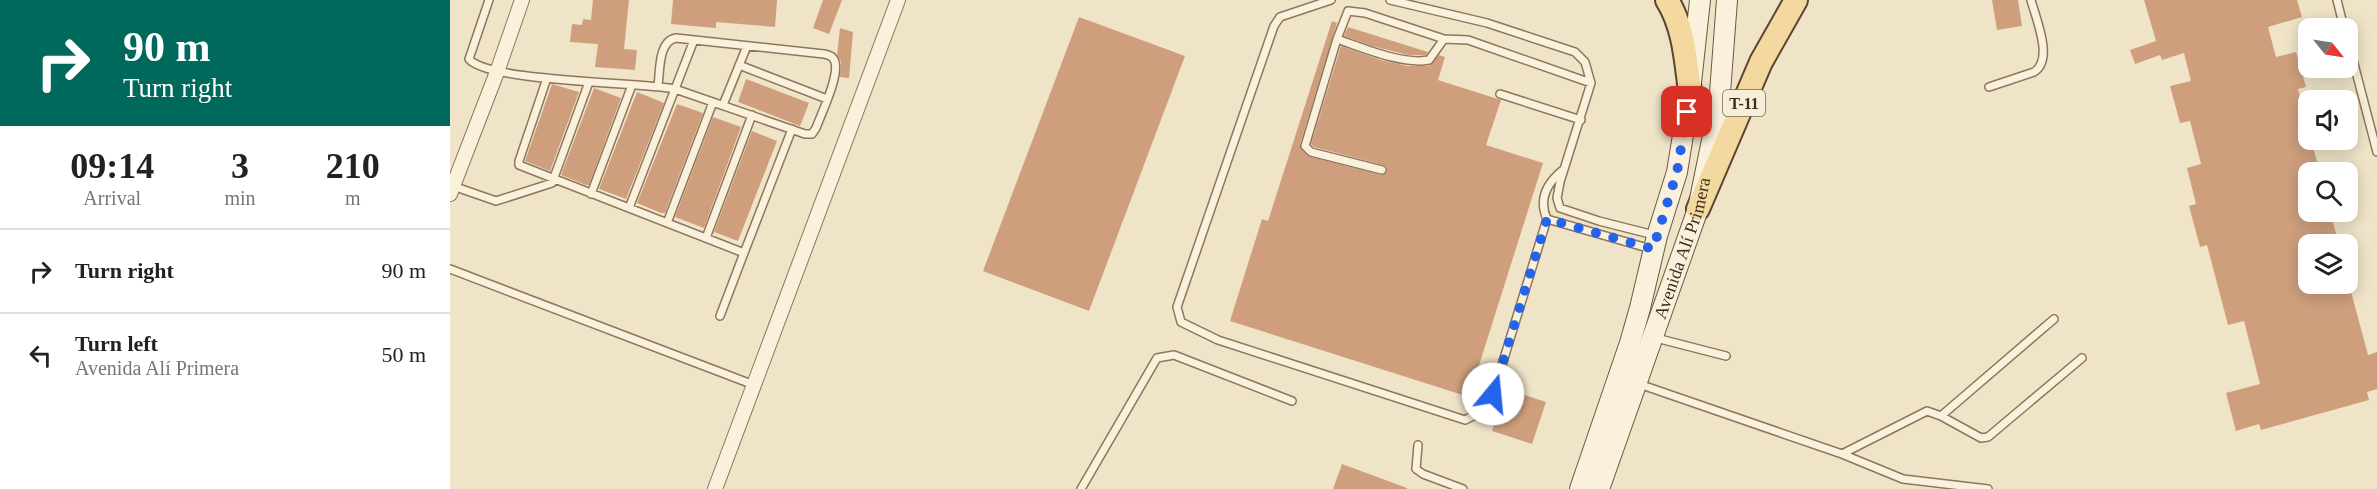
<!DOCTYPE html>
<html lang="en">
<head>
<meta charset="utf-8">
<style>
  :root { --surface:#fff; --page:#f6f6f6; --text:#222; --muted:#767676; --line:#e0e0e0 }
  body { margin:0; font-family:"Times New Roman",serif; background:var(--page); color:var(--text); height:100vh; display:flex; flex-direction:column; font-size:22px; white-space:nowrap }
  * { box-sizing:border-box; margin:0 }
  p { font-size:20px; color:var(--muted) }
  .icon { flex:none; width:33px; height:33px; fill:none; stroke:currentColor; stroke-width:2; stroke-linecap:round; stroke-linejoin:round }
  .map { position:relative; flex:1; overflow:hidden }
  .side { display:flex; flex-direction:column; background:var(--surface); width:450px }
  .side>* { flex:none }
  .guide { background:#00695c; color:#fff; overflow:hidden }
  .needle { width:39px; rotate:120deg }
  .fabs { position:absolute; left:1848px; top:18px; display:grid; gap:12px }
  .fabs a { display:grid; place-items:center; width:60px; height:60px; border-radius:12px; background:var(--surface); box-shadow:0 3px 15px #0003; font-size:30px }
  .pin { position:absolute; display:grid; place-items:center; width:51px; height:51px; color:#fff; margin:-26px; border-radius:12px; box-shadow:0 3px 9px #0006 }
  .me { position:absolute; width:66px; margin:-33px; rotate:17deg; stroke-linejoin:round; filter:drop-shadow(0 0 4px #0008) }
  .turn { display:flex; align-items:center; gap:21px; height:126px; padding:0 24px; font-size:27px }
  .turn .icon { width:78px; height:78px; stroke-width:2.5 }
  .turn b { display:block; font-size:42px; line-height:51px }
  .eta { display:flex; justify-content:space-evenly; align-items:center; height:102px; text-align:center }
  .eta b { font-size:36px; font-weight:600; line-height:42px }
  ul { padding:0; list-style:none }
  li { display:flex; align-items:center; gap:18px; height:84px; padding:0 24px; border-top:2px solid var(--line) }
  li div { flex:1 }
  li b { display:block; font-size:22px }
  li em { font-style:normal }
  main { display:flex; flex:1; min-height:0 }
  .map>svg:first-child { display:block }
</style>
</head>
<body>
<main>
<section class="side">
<div class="guide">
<div class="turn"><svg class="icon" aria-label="right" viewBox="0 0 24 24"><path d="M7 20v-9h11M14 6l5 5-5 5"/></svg><div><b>90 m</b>Turn right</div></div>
</div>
<div class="eta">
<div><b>09:14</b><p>Arrival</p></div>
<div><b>3</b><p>min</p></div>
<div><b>210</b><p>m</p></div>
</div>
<ul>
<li><svg class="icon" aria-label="right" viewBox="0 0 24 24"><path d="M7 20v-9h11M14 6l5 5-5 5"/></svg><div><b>Turn right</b></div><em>90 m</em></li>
<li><svg class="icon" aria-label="left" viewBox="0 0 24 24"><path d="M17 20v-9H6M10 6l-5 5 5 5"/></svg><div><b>Turn left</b><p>Avenida Alí Primera</p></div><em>50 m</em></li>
</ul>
</section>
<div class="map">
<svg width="1927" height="489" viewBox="0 0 1927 489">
  <rect width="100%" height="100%" fill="#f0e4c8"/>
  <!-- building -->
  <path fill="#cf9f7d" d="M143,0H179L174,49L187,50L185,70L145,67L148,44L120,42L122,24L132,25L133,19L141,20Z
    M223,0H327L325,27L266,22V28L221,24Z
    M373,0H392L379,34L363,28Z
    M1542,0H1568L1572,26L1547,30Z
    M1694,0H1847L1852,17L1818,27L1826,57L1846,52L1856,87L1848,89L1858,131V140H1861L1870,172H1858V212H1880L1889,244H1858V284H1899L1918,355L1927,352V389L1917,392L1919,400L1811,430L1809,424L1786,431L1776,393L1810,384L1794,321L1778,325L1757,245L1750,247L1739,206L1746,204L1737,168L1751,164L1740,121L1730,123L1720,86L1741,81L1734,53L1712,60L1710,55L1685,64L1680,50L1706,41Z
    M629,17L735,56L639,311L533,271Z
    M882,21L887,23L850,144L851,149L858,156L931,175L937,172V168L933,165L864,147L861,144L891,46L931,60L957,66H979L989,55L995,57L988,80L1051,100L1036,145L1093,163L1019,397L780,321L812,219L818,221Z
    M898,27L978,52L976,55H958L922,46L894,36Z
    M390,28L403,32L399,78L390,77L391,62L387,55Z
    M296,79L359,103L350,126L288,102Z
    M102,84L129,92L100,171L75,161Z
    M144,88L171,98L139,185H136L111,175Z
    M187,92L214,103L176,199L149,189Z
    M227,104L253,113L215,213H211L187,203Z
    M263,117L291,127L254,228L225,217Z
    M302,131L327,141L288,241L264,232Z
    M1056,389L1096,402L1082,444L1042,431Z
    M892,464L957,488V489H883Z"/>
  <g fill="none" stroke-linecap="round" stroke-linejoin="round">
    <defs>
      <path id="lane" d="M39,0L19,59C38,82 187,82 225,89L179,208
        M881,0L830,17L824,26L727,307L731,322L768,340L1015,420L1029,413L1043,394L1097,219L1201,249
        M940,0L1037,23L1125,52L1135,62L1141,83L1110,182L1107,198L1110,208L1149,221L1204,235
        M1887,0L1894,28
        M887,39L898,11L915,13L994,39
        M1898,41L1927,152
        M289,65L377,99
        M97,78L69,161V165L294,253L342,129
        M208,86C210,72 208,41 226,38L374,54C379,55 383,56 385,62C389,77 372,112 366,128L362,134H355L225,89L244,40
        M1539,87L1584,72C1604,60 1586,19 1581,0
        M1050,94L1131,120
        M273,105L297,46
        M932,170L861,152L855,146L887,39C913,48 953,65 979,60L994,39L1018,40L1141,83
        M3,186L46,201L102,183L139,82
        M141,194L182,85
        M1097,219C1088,199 1097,183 1113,170
        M217,223L263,102
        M256,238L302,115
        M0,269L304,385
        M270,316L294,253
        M1206,338L1276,356
        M1189,384L1392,454L1453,479L1538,489
        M1491,416L1604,319
        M968,445L966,469L973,474L1013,489
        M1392,454L1477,411L1491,416L1531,438L1538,437L1632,358
        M631,489L707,358L724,355L842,401"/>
      <path id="street" d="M0,194L47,72L72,0
        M265,489L448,0"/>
      <g id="secondary">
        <path d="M1130,489L1180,343L1190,308L1207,236L1227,172L1240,92L1250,0"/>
        <path id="s1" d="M1149,489L1248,209L1269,106L1277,0"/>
      </g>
      <path id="primary" d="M1217,0C1234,27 1236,61 1240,92
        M1248,209L1311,62L1346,0"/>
    </defs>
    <!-- lane casing -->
    <use href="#lane" stroke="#8d765c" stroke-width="10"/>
    <!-- street casing -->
    <use href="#street" stroke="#8d765c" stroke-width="16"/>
    <!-- secondary casing -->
    <use href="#secondary" stroke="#6f573f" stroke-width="22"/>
    <!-- primary casing -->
    <use href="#primary" stroke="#5b4430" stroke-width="26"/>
    <!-- lane -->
    <use href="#lane" stroke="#faf1dc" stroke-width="7"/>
    <!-- street -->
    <use href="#street" stroke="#faf1dc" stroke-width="14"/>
    <!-- secondary -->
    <use href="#secondary" stroke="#faf1dc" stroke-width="20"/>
    <!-- primary -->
    <use href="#primary" stroke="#f3d9a0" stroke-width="22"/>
  </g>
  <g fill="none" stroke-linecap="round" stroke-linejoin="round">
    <!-- route -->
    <path stroke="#2563eb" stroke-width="10" stroke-dasharray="0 18" d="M1043,394L1097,219L1203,249L1227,172L1237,112"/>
  </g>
  <g text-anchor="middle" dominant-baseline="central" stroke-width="5" stroke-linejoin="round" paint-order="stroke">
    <!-- shield labels -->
    <rect fill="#f7eed8" stroke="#756857" stroke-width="1.5" x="1273" y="90" width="42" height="26" rx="4.5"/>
    <g font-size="16" font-weight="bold" fill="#3d2e20">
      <text x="1294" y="103">T-11</text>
    </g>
    <!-- street labels -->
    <g font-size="18" fill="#3d2e20" stroke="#f7eed8">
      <text stroke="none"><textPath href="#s1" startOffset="255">Avenida Alí Primera</textPath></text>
    </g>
  </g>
</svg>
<div class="fabs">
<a><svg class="needle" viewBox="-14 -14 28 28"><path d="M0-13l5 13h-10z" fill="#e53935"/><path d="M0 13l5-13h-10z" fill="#767676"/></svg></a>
<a><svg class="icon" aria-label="sound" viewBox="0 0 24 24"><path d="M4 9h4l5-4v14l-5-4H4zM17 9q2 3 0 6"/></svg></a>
<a><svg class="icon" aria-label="search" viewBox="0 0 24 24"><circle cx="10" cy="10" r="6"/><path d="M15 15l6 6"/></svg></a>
<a><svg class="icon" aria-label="layers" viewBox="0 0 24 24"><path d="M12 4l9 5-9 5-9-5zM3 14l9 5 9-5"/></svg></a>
</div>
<div class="pin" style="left:1237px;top:112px;background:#d93025"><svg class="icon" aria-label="arrive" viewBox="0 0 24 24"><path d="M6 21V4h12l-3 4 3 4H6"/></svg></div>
<svg class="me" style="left:1043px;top:394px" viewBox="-20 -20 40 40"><circle r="19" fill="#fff"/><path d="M0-13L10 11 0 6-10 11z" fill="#2563eb"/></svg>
</div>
</main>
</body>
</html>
